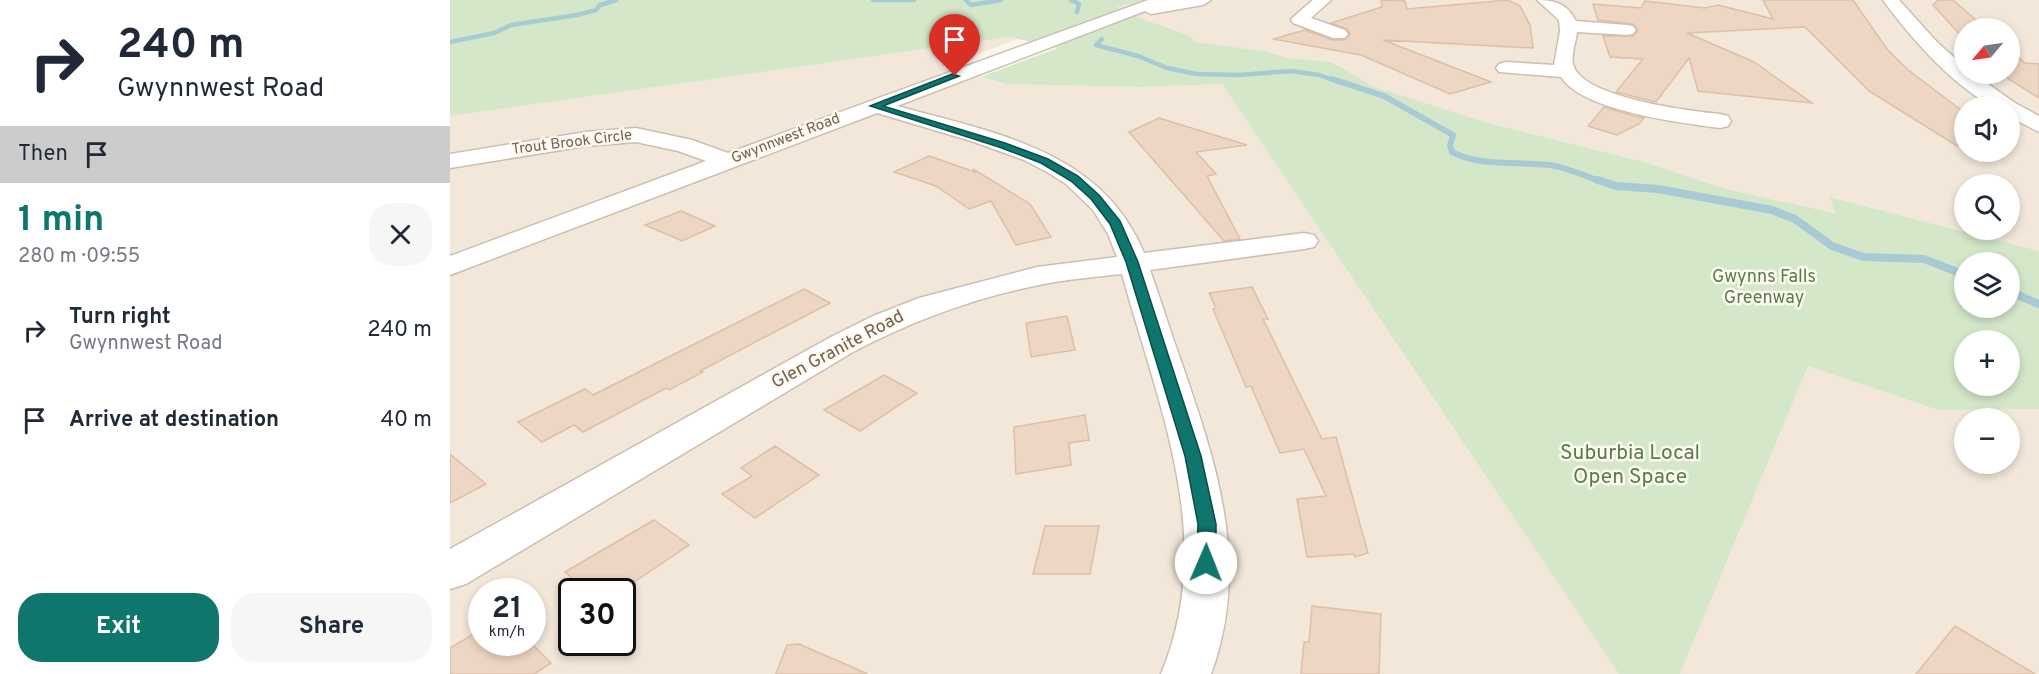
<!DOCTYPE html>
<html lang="en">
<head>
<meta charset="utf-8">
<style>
  :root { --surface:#fff; --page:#f6f6f7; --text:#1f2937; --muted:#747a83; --accent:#0f766e }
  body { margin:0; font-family:Overpass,sans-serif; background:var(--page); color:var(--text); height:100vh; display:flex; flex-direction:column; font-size:22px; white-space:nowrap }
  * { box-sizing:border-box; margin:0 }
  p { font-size:20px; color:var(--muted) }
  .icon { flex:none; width:33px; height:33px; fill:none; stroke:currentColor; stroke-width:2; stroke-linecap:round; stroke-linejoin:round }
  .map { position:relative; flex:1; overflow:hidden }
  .panel { display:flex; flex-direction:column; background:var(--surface); width:450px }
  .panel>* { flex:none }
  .guide { background:#fff; color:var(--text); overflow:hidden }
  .needle { width:39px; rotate:241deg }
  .tools { position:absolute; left:1504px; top:18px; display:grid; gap:12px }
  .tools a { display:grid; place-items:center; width:66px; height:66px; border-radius:50%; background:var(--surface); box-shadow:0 3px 9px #0003; font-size:30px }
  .speed { position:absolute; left:18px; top:578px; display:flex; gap:12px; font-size:30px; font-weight:700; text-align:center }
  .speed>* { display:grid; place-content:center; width:78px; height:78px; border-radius:50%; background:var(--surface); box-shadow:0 3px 9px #0003; line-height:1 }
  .speed small { font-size:15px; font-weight:400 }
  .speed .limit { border:3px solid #111; border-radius:9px; background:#fff; color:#111 }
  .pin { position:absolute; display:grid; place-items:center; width:51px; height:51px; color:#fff; margin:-62px -26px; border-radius:50% 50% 50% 0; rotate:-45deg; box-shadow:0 0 6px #0007 }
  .pin .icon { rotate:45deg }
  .me { position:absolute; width:66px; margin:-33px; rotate:1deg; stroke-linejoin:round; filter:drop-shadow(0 0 4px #0008) }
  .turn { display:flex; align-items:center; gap:21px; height:126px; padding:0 18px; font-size:27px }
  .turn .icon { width:78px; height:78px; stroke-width:2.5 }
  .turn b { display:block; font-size:42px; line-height:51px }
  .then { display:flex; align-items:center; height:57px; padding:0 18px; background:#0003; gap:12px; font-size:22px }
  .round { display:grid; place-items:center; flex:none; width:63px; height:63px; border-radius:24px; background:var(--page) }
  .overview { display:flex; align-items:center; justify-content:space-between; height:102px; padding:0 18px }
  h1 { font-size:36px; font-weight:700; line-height:45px; color:var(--accent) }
  .primary-button { display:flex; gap:12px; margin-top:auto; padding:12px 18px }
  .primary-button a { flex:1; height:69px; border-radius:24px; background:var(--accent); color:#fff; font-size:24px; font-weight:700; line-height:69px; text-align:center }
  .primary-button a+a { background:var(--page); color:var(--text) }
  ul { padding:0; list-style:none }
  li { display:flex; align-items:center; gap:18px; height:90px; padding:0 18px }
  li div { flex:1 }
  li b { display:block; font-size:22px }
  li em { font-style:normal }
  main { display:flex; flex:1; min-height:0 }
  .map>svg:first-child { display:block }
</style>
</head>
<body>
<main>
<section class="panel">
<div class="guide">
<div class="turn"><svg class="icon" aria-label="right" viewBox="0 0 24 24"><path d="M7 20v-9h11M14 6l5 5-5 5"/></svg><div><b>240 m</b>Gwynnwest Road</div></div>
<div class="then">Then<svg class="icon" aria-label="arrive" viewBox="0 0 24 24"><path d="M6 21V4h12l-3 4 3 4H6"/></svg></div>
</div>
<div class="overview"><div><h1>1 min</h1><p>280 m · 09:55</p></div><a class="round"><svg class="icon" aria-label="close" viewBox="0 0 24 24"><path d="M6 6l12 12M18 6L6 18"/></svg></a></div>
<ul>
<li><svg class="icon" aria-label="right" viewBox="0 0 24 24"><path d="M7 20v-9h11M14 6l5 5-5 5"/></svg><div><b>Turn right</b><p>Gwynnwest Road</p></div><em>240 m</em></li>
<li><svg class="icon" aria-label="arrive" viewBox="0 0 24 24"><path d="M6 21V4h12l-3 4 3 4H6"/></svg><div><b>Arrive at destination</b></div><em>40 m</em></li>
</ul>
<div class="primary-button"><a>Exit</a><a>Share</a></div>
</section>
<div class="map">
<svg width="1589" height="674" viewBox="0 0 1589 674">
  <rect width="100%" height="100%" fill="#fbf5ea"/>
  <!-- residential -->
  <path fill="#f2e7d9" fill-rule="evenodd" d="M695,0H1589V251L1381,197L1386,213L1276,189L1194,162L1034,122L983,107L922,86L882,62L838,58L814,51L744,42L666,7ZM1515,28H1560V74H1515ZM1515,106H1560V152H1515ZM1515,184H1560V230H1515Z
    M560,37L571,38L493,67L556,84L689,87L772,84L1169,674H0V116ZM32,591H82V642H32ZM122,591H172V642H122Z
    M1358,366L1488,410L1589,409V674H1230ZM1515,418H1560V464H1515Z"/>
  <!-- green -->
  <path fill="#d4e7c9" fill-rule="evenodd" d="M0,0H695L667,7L695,20L740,36L745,42L814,51L838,58L882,62L922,86L1034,122L1194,162L1276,189L1385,213L1380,197L1589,251V409L1488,410L1358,366L1230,674H1169L772,84L689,87L556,84L531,77L608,48L560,37L0,116ZM1515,262H1560V308H1515ZM1515,340H1560V386H1515Z"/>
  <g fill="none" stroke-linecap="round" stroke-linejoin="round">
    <!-- stream-far2 -->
    <path stroke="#a7cad4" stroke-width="4.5" d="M423,0H464
      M516,0L521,5L551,0
      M621,0L629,4L627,12
      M652,39L646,45L688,56L717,68L747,74L789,75L841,71L869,75L886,81
      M0,42L44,33L61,25L127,15L146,10L150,5L166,0"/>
    <!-- stream-far1 -->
    <path stroke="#a7cad4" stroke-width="6" d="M882,79L934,96L1003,135L1000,145L1002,152C1031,167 1067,161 1099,165C1116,167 1135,176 1152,182"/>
    <!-- stream -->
    <path stroke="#a7cad4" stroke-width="8" d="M1148,180L1166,186L1208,189L1322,210L1345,219L1382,246L1413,257L1474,259L1515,275
      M1560,292L1589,304"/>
  </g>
  <!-- building -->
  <path fill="#eed6c4" stroke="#dfbea6" stroke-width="1.5" d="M931,0L955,1L957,9L1058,0L1070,6L1080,25L1083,48L933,40L1041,82L1000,94L911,55L823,39L855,30L882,40H895L900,34L897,29L881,23L932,7Z
    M1313,0H1403L1437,49L1457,69L1515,113V146H1507L1419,91L1355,27L1237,33L1304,62L1362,103L1248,91L1239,58L1206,102L1166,92L1193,59L1160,57L1153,36H1183L1188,30L1183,24L1148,20L1143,4L1191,8L1195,1L1255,8L1268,5L1323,19Z
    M1488,0H1503L1535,28H1515V40L1483,5Z
    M1560,50L1575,63L1589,64V98L1551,74H1560Z
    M1154,107L1184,116L1194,118L1189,124L1167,135L1138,126Z
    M709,118L797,145L746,152L766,174L757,176L790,239L774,241L679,132Z
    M479,156L525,172L523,169L580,204L601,237L566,245L541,201L519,209L486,186L444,172Z
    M231,211L265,226L232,241L195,225Z
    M802,287L818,319H813L872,439L886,437L918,553L905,557L904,554L857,557L847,499L876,496L854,449L830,453L801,386L796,387L763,309L766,308L759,293Z
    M354,289L380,303L250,371L253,372L219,390L216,388L133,432L124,425L92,442L68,422L135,389L143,395Z
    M617,316L625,350L581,357L576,323Z
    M434,375L467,393L410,431L374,410Z
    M635,415L639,440L619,443L621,465L566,474L564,427Z
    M325,446L369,475L305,518L272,494L302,476L291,468Z
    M0,454L36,484L0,503Z
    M204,520L239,545L171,591H136L115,572Z
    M595,526H649L640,574H583Z
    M862,606L931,614L929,674H851L854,642H859Z
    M1505,626L1585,674H1466Z
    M32,629V642H80L101,663L84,674H0V648Z
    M349,644L418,674H326L337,645Z"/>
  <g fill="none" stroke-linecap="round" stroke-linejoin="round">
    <defs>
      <path id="minor" d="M698,0H761L753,5L701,14L695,11L447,106C542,132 652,150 694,253L854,233L864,235L868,241L864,247L854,249L700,270C711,300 720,331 731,361C767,465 801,565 761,674H711C768,538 708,406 672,274C645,277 616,279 589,285C524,298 462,321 403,352L16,584L0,589V549L379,338L423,316L469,298L587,267L667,257L658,234L643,210L616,184L597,172L574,160L521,141L427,113L0,275V256L256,161L228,151L186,142L136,146L0,168V154L136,132L186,128L242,140L278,153Z
        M863,0H881L861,18L895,30L898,34L895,38H883L843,23L841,19Z
        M1087,0C1106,0 1117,4 1126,21L1177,25L1183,26L1186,30L1183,34L1177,35L1127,32C1126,41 1121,55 1123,64C1131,98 1240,111 1270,114L1278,116L1281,121L1278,126L1270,128C1232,123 1132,111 1111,77L1049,72L1046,68L1049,64L1056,62L1104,65L1110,31L1109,20Z
        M1433,0H1449L1487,42L1515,67V74H1524L1565,103L1589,116V132L1560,117V106C1554,106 1547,108 1541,105C1503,86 1458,35 1433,0Z"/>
    </defs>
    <!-- minor casing -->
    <use href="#minor" stroke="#ccbeb0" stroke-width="3"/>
    <!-- minor -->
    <use href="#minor" fill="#fff" fill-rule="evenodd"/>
  </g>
  <!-- route -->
  <path fill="#0f766e" stroke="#0a4d48" stroke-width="1.5" d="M502,74L509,76L433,106L555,143L598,159L628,176L649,195L670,221L688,262L751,456L766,524V563L763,568L756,570L750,568L747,563L748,524L735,456L676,262L660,224L641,199L621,181L591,163L549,147L420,106Z"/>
  <g text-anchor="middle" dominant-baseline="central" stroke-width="5" stroke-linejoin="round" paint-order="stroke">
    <!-- far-street labels -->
    <g font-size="15" fill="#735e4f" stroke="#fdf9f0">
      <text transform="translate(336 139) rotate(-21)">Gwynnwest Road</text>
      <text transform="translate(122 143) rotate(-7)">Trout Brook Circle</text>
    </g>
    <!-- park labels -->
    <g font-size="18" fill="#577d4b" stroke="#fdf9f0">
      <text x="1314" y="277">Gwynns Falls<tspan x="1314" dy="21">Greenway</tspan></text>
    </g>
    <!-- street labels -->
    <g font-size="18" fill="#735e4f" stroke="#fdf9f0">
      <text transform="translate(388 350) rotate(-28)">Glen Granite Road</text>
    </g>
    <!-- near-park labels -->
    <g font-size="21" fill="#577d4b" stroke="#fdf9f0">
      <text x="1180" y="453">Suburbia Local<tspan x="1180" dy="24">Open Space</tspan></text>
    </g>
  </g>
</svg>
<div class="tools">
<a><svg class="needle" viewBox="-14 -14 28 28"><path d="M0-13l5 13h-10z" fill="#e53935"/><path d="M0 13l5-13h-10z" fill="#747a83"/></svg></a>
<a><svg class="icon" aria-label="sound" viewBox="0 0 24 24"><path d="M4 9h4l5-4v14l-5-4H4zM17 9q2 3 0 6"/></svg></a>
<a><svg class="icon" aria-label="search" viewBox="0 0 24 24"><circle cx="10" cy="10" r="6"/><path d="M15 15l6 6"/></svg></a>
<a><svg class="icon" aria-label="layers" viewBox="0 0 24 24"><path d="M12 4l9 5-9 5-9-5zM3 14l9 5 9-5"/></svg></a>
<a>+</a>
<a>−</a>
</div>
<div class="speed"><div>21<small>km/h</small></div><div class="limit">30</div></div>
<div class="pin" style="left:505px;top:76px;background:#d93025"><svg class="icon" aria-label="arrive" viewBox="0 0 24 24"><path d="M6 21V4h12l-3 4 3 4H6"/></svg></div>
<svg class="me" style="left:756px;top:563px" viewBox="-20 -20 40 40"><circle r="19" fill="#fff"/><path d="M0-13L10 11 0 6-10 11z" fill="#0f766e"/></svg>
</div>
</main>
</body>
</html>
